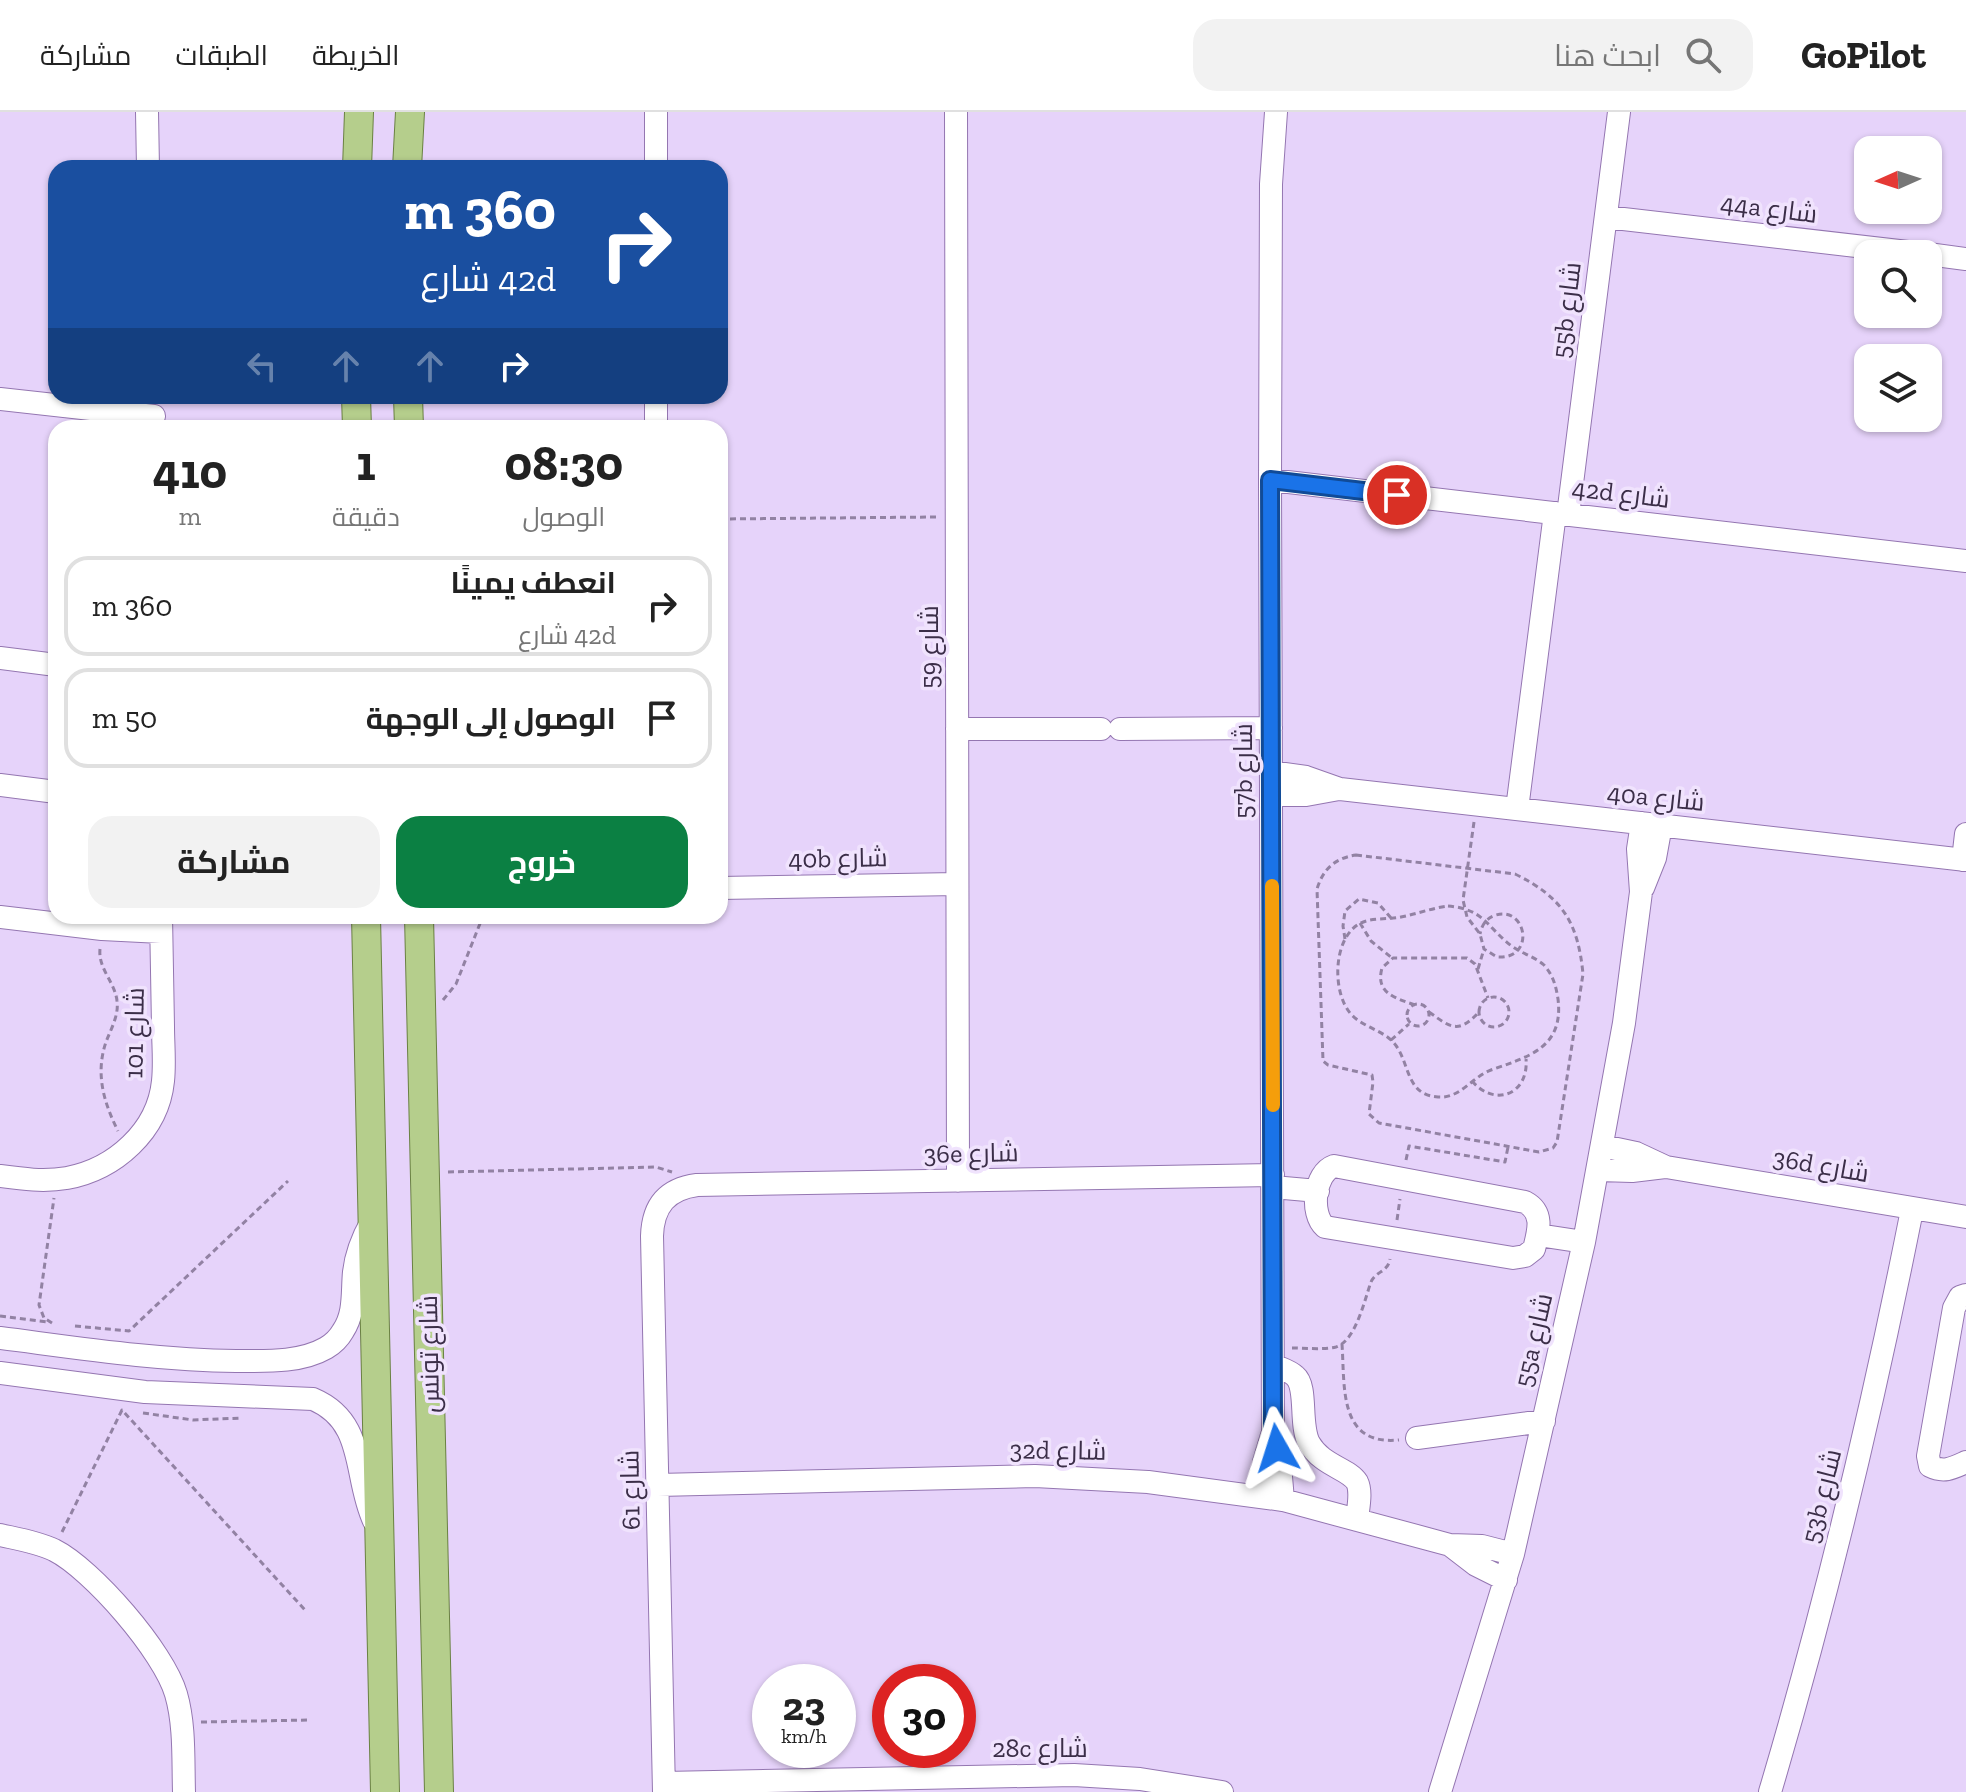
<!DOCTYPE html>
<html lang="ar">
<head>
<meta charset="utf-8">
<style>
  :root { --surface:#fff; --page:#f2f2f2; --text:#222; --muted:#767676; --line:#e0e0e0; --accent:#0b8043 }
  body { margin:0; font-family:"Zilla Slab",Cairo,serif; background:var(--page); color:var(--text); direction:rtl; height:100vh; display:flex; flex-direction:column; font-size:30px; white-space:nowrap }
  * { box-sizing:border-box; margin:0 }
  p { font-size:26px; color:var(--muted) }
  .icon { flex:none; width:44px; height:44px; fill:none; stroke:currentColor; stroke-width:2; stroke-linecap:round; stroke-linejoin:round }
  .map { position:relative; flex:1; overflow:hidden; direction:ltr }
  .side { position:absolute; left:48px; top:308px; width:680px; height:504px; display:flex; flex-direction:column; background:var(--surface); border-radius:24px; box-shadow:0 2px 6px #0004; direction:rtl }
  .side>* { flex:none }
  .top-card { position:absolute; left:48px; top:48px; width:680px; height:244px; border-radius:24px; box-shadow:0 2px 6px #0004; direction:rtl; background:#1a4fa0; color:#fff; overflow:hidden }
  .needle { width:52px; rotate:267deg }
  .controls { position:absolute; left:1854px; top:24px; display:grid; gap:16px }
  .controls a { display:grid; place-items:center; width:88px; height:88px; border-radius:16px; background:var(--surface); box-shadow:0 2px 6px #0004; font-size:40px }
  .speed { position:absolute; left:752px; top:1552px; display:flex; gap:16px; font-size:40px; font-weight:700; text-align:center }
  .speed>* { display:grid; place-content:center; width:104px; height:104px; border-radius:50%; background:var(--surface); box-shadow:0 2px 6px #0004; line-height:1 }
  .speed small { font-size:20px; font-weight:400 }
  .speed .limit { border:12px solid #d22; background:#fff; color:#111 }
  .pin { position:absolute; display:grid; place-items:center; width:68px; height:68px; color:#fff; margin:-34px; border:4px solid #fff; border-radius:50%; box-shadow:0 2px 8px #0007 }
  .me { position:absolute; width:88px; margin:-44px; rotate:354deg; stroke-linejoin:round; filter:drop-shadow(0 0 6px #0008) }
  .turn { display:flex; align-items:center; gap:28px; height:168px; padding:0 40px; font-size:36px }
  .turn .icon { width:104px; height:104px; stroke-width:2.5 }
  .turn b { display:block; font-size:56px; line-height:68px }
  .lanes { display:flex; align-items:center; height:76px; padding:0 40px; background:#0003; justify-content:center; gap:40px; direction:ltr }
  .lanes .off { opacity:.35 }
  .eta { display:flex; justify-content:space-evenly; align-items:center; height:136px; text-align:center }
  .eta b { font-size:48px; font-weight:700; line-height:56px }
  .action { display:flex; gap:16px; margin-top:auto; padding:16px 40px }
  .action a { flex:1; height:92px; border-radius:24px; background:var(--accent); color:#fff; font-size:32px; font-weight:700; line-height:92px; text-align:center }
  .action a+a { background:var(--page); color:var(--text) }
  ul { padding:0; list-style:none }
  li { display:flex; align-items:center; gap:24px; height:100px; margin:0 16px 12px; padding:0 24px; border:4px solid var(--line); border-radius:24px }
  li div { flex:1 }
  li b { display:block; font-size:30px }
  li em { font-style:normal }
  header { display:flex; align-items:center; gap:48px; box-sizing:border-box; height:112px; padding:0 40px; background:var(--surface); border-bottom:2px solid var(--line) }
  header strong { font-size:38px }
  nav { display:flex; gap:44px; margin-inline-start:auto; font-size:28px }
  .search { width:560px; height:72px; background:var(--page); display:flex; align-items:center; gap:20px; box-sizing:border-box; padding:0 28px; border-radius:24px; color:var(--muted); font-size:30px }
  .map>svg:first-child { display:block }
</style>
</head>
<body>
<header>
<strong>GoPilot</strong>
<div class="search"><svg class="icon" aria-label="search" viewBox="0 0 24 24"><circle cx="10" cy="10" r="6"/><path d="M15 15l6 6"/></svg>ابحث هنا</div>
<nav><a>الخريطة</a><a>الطبقات</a><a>مشاركة</a></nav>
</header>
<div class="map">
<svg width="1966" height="1680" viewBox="0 0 1966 1680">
  <rect width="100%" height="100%" fill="#e6d3fa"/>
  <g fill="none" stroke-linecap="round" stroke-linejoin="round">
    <defs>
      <path id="minor" d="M147,0L148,56
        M956,0L958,1069
        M1276,0L1271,72L1270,368L1273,1319L1280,1353L1283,1388
        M656,56V0
        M1606,105L1925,142
        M1928,142L1966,147
        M0,287L154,304
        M656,316V284
        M1270,368L1966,449
        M1568,403L1619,0
        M0,546L56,553
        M957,617H1101
        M1120,617L1271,616
        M1271,660L1306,665L1340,677L1966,748
        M0,673L56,680
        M1271,683H1306L1339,677
        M1517,697L1555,401
        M1963,748L1966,722
        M720,776L957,772
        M1643,776L1655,746L1661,713
        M0,805L102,817L161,820
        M1603,1034L1636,1041L1666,1055L1966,1105
        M1334,1054L1525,1090C1544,1100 1539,1118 1534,1137L1525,1144L1513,1146L1325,1115C1310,1102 1314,1061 1334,1054Z
        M1599,1058L1632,1059L1665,1055
        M0,1064C22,1067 44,1070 67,1066C115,1057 158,1019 163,969C165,951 163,932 163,914C162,877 162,841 161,804
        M1273,1075L1318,1079
        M1538,1123L1584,1130
        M1966,1183L1960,1185L1954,1196L1928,1344L1930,1354C1944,1361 1953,1356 1966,1350
        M0,1226C79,1236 156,1248 236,1249C264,1249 300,1251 326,1236C333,1232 339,1226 343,1219C355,1201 352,1181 354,1160C356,1142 363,1125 372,1109
        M1273,1253C1280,1256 1290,1259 1295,1264C1308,1275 1299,1312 1309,1331C1322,1354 1348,1356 1357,1370C1362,1380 1358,1396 1357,1408
        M0,1261L145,1280L313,1287C367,1310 353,1364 374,1409
        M1417,1326L1544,1309
        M658,1373L1035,1364L1148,1370L1283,1388L1450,1433L1482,1434L1513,1442
        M1259,1384L1264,1350L1273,1320
        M0,1423C18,1427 37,1430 54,1438C92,1457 164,1540 176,1582C185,1613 183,1648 184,1680
        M1450,1433L1476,1453L1506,1468
        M664,1671L1074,1663L1140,1667L1222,1680
        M664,1680L652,1124C653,1094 667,1077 697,1073L1273,1063
        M1440,1680L1513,1442L1584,1130L1624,911L1641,780L1638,737L1642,711
        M1770,1680C1827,1488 1873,1294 1912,1098"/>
      <path id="major" d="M357,56L359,0
        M407,56L410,0
        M356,284L357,316
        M408,284L409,316
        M366,804L385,1680
        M419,804L439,1680"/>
    </defs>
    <!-- minor casing -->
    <use href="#minor" stroke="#9476b1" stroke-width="24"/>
    <!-- major casing -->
    <use href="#major" stroke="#6a8143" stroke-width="30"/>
    <!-- path -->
    <path stroke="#9282a3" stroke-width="3" stroke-dasharray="6 4" stroke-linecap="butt" d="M720,407L936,405
      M1474,710L1463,788L1467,805L1480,822L1484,837L1497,845C1536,848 1527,794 1496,803C1486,806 1482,813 1480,822
      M1356,743L1515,762C1562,785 1578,810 1583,862L1557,1030L1553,1036L1539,1040L1379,1011L1369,1002L1373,970L1372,963L1328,953L1323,949L1317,777C1323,757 1335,746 1356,743Z
      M1448,794C1485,797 1487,816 1513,835C1523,842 1535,845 1544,853C1553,863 1556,874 1558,887C1564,936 1528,945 1491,958C1472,965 1460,987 1438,985C1403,983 1411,946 1391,928C1379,917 1361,914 1350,901C1332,879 1333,827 1359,812C1371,805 1387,808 1401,805C1417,802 1432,796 1448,794Z
      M1360,811L1371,829L1392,846
      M1345,827L1343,814L1345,799L1359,787L1378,791L1392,807
      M100,837C98,857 115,870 117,889C119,903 111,917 106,930C95,962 104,991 118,1019
      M1478,857L1484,837
      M1479 900a15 15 0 1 1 30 0a15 15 0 1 1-30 0Z
      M443,888L456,872L483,804
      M1407 903a11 11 0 1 1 22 0a11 11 0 1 1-22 0Z
      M1415,893C1395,886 1375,881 1382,856L1393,846H1467L1475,852L1488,886
      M1429,900C1450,915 1458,923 1479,900
      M1391,928L1409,912
      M1472,969C1495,996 1529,982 1526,947
      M1406,1048L1409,1034L1505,1050L1508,1035
      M448,1060L656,1055L672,1060
      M1397,1108L1400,1087
      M0,1204L48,1210
      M52,1211L44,1206L39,1193L54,1086
      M75,1214L129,1219L288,1069
      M1342,1232C1345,1275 1338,1334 1399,1328
      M1292,1236C1305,1236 1323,1238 1336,1235C1356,1229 1365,1186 1371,1170C1376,1159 1388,1160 1390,1147
      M143,1301L193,1308L242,1306
      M62,1420L122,1298L305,1498
      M201,1610L309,1608"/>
    <!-- minor -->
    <use href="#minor" stroke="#fff" stroke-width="22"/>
    <!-- major -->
    <use href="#major" stroke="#b5ce8c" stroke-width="28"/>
  </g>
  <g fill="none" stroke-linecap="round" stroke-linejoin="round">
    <defs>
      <path id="route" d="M1277,1336L1273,1319L1270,368L1397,383"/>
    </defs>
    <!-- route casing -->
    <use href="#route" stroke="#114b97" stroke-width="20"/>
    <!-- route -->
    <use href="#route" stroke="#1a73e8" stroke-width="14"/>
    <!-- slow -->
    <path stroke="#f59e0b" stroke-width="14" d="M1272,774L1273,993"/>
  </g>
  <g text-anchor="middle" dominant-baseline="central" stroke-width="7" stroke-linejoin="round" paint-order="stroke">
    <!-- street labels -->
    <g font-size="26" fill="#3b2e48" stroke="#f0e3fd">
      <text transform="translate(1769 96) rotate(7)">44a شارع</text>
      <text transform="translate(1566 198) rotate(-83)">55b شارع</text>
      <text transform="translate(1621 381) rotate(7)">42d شارع</text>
      <text transform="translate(929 535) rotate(-90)">شارع 59</text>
      <text transform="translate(1243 659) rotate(-90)">57b شارع</text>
      <text transform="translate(1656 685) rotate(6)">40a شارع</text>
      <text transform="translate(838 746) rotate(-1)">40b شارع</text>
      <text transform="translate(134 921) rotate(-89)">شارع 101</text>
      <text transform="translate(971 1041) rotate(-1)">36e شارع</text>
      <text transform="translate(1821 1053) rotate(10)">36d شارع</text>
      <text transform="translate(1533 1228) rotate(-77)">55a شارع</text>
      <text transform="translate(429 1242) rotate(-91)">شارع تونس</text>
      <text transform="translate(1058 1338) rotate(1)">32d شارع</text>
      <text transform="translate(630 1378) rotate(-91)">شارع 61</text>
      <text transform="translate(1821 1384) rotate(-76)">53b شارع</text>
      <text x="1040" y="1636">28c شارع</text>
    </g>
  </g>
</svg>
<div class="controls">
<a><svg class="needle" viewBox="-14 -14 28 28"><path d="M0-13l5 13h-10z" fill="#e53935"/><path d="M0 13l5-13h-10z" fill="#767676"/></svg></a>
<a><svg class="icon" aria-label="search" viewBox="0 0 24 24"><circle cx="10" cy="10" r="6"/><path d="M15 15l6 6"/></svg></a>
<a><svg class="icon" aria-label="layers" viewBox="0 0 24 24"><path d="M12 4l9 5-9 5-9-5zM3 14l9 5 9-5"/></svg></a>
</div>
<div class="speed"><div>23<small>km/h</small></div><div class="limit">30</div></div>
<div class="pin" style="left:1397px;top:383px;background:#d93025"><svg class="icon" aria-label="arrive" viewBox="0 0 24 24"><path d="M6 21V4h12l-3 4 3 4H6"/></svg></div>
<svg class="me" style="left:1277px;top:1336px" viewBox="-20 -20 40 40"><path d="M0-17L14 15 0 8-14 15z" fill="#1a73e8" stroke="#fff" stroke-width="4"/></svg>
<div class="top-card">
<div class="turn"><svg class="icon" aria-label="right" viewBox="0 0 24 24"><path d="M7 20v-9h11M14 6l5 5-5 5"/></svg><div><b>360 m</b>42d شارع</div></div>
<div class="lanes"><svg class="icon off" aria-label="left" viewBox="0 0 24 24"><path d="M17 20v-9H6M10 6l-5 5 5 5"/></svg><svg class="icon off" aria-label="ahead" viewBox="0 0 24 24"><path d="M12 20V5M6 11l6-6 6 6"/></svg><svg class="icon off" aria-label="ahead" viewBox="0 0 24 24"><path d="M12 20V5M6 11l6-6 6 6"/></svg><svg class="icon" aria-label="right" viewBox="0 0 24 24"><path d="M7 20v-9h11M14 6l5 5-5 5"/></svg></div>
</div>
<section class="side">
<div class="eta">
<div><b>08:30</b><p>الوصول</p></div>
<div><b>1</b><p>دقيقة</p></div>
<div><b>410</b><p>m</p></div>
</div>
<ul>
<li><svg class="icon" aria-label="right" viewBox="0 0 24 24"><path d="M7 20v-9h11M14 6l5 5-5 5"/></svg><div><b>انعطف يمينًا</b><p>42d شارع</p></div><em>360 m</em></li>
<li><svg class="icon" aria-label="arrive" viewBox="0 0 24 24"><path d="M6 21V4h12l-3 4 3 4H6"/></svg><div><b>الوصول إلى الوجهة</b></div><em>50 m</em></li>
</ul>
<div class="action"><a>خروج</a><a>مشاركة</a></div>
</section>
</div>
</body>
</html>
